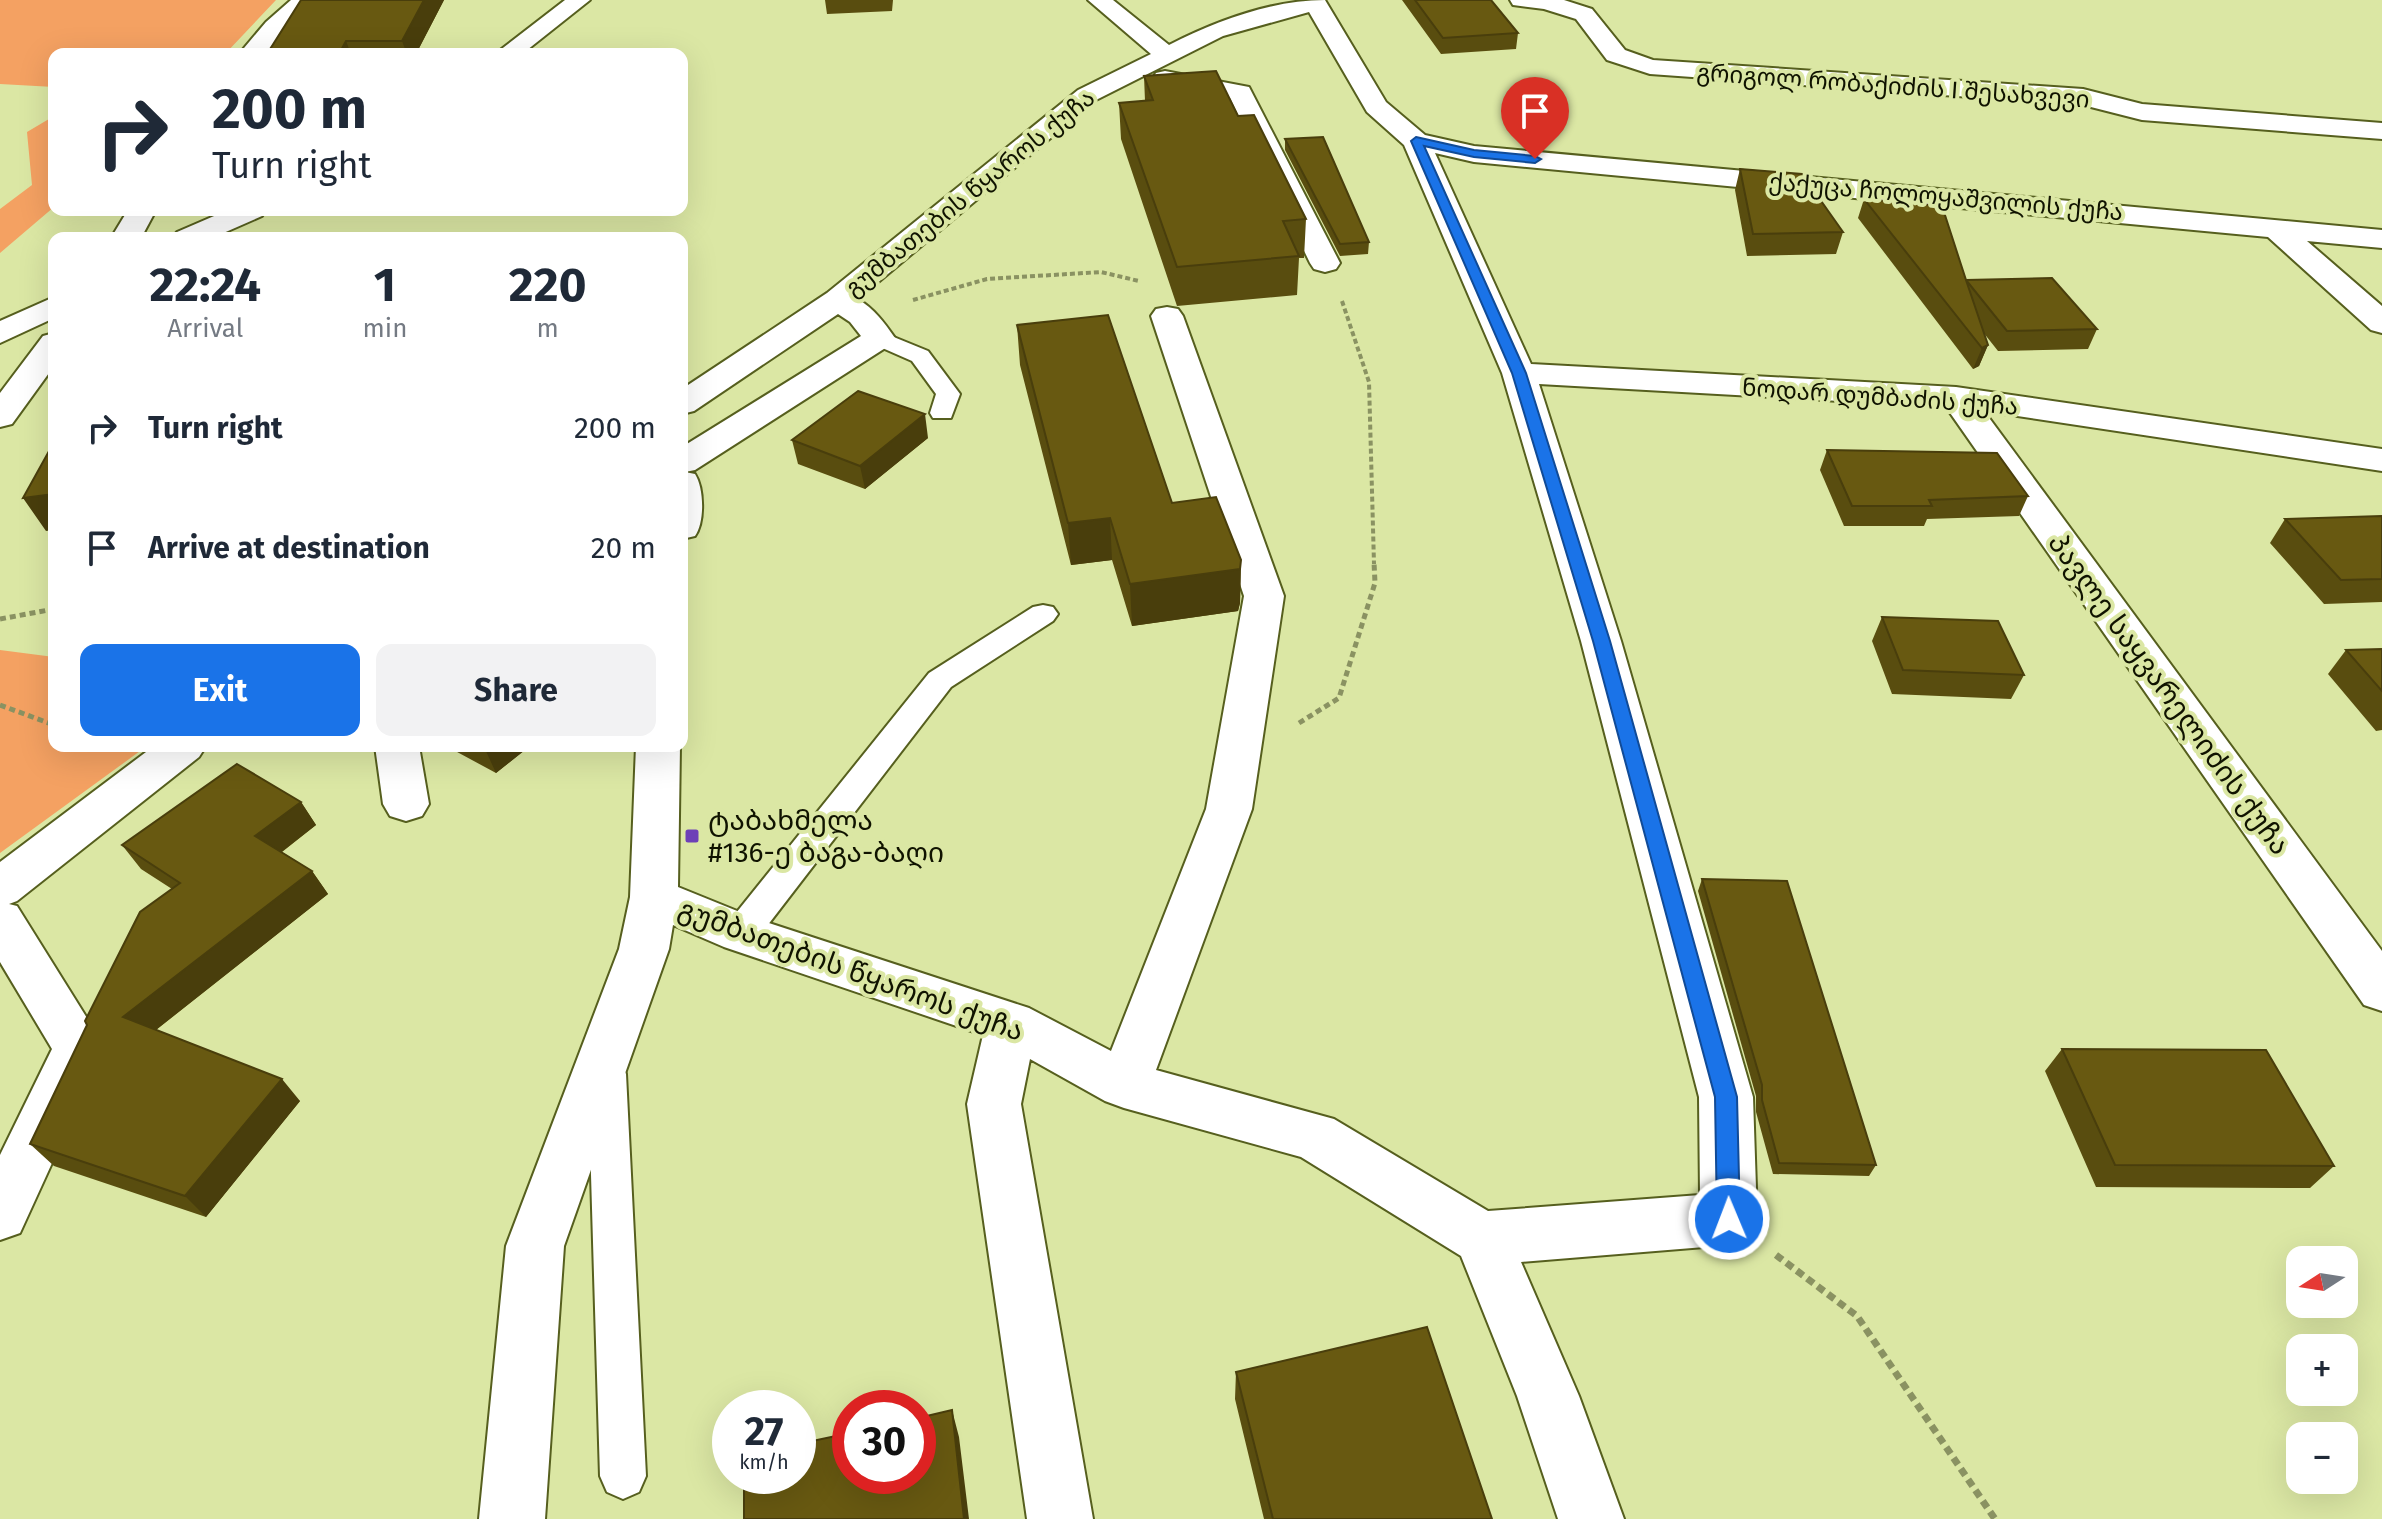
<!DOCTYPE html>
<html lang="en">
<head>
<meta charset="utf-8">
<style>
  :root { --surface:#fff; --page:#f2f2f3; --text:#1f2937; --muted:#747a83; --accent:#1a73e8 }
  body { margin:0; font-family:"Fira Sans","Noto Sans Georgian",sans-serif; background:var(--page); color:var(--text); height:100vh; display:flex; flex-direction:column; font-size:30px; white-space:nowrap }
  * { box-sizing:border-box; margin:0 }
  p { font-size:26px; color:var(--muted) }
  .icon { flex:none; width:44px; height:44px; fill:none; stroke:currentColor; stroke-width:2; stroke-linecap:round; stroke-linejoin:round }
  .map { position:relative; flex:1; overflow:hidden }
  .panel { position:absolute; left:48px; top:232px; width:640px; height:520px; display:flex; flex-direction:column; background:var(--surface); border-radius:16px; box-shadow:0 8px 32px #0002 }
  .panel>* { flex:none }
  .banner { position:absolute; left:48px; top:48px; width:640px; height:168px; border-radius:16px; box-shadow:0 8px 32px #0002; background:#fff; color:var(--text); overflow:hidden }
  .needle { width:52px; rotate:258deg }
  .tools { position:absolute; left:2286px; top:1246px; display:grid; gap:16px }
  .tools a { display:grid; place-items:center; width:72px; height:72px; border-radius:16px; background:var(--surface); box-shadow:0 8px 32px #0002; font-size:40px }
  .speed { position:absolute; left:712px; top:1390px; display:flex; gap:16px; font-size:40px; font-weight:700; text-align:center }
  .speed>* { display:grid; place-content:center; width:104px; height:104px; border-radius:50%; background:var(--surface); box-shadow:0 8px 32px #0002; line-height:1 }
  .speed small { font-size:20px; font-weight:400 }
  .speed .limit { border:12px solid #d22; background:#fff; color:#111 }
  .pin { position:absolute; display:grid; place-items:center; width:68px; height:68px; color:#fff; margin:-82px -34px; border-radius:50% 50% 50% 0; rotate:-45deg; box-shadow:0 0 8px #0007 }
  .pin .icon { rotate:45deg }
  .me { position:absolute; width:88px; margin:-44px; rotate:359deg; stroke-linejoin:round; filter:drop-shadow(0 0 6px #0008) }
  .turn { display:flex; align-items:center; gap:28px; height:168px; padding:0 32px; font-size:36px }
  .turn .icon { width:104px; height:104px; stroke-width:2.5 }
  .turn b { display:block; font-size:56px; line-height:68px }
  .eta { display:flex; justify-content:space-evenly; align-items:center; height:136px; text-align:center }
  .eta b { font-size:48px; font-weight:700; line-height:56px }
  .button { display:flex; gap:16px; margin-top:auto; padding:16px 32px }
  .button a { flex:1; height:92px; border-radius:16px; background:var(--accent); color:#fff; font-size:32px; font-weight:700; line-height:92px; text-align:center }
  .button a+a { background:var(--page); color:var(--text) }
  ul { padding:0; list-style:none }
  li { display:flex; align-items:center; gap:24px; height:120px; padding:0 32px }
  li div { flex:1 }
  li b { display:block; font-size:30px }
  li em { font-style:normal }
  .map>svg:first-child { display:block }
</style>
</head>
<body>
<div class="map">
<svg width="2382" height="1519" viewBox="0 0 2382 1519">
  <rect width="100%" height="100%" fill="#dbe7a4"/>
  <!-- green -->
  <path fill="#f4a162" d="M0,0H276L225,54H54V87L0,84Z
    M54,116V207L0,253V209L32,185L27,132Z
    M0,650L54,657V746H147L0,853Z"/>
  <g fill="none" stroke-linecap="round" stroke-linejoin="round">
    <defs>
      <path id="service" d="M879,331L928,351L960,394L951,418H933L930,413L936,394L912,361L871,343L867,338L871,333Z
        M1043,605L1053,607L1058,614L1053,621L951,687L754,943L741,947L728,943L723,933L728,923L929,673L1033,607Z
        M607,1057L621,1062L626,1074L646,1476L639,1492L623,1499L607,1492L600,1476L588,1074L593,1062Z"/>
      <path id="minor" d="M291,0H315L264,54H239L266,22Z
        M565,0H590L522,54H495Z
        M1088,0H1113L1169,45C1216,21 1272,0 1325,0L1386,102L1425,135L1474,146L2382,230V248L2307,241L2382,306V333L2371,330L2268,237L1474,162L1435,153L1531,364L1956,387L2382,449V471L1984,411L2382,951V1011L2364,1005L1946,407L1539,384L1621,641L1753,1097L1757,1219L1749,1238L1729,1245L1521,1262L1579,1396L1624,1519H1558L1517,1396L1461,1256L1301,1157L1124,1108L1105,1101L1030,1059L1021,1104L1093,1519H1027L967,1104L983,1035L724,947L673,925L669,949L564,1246L545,1519H479L506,1246L619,949L630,897L636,746H680L678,887L757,919L1029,1008L1111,1051L1206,809L1244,596L1151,316L1156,309L1167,307L1178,309L1183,316L1284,596L1252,809L1156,1070L1334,1119L1488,1211L1700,1195L1699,1097L1581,641L1502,373L1404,145L1367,112L1309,12L1223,36L1096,100L858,299C874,309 884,322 895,338L890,345L695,470L685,472L695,474C704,488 705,522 695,536L682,539V447L861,336L850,322L838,314L694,411L682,414V389L827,293L1078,90L1151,54Z
        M1510,0H1564L1592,9L1625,50L1653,60L2083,89L2142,104L2382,123V139L2142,120L2083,105L1650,74L1607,60L1576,19L1544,9L1513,5Z
        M1165,71L1249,87L1340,263L1336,269L1325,272L1314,269L1310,263L1230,98L1156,83L1153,78L1156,73Z
        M128,210H156L141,238H111Z
        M228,210H266L262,216L212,238H172L177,232Z
        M54,297V318L0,343V321Z
        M54,333V366L12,424L0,427V393L43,336Z
        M154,746H206L199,757L17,901L9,904L17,906L105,1047L20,1233L0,1240V1155L52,1049L0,962V862Z
        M375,746H419L429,804L422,816L406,821L390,816L383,804Z"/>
    </defs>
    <!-- service casing -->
    <use href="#service" stroke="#565f1e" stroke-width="4"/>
    <!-- minor casing -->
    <use href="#minor" stroke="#565f1e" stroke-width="4"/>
    <!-- path-far2 -->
    <path stroke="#8a9262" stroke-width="4" stroke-dasharray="5 3" stroke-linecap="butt" d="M913,300L987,279L1101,272L1139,281
      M1342,301L1369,382L1374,564"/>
    <!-- path-far1 -->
    <path stroke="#8a9262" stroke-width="5" stroke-dasharray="6 4" stroke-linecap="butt" d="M0,619L54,609
      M0,705L54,725
      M1299,723L1339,698L1375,583L1374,562"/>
    <!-- path -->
    <path stroke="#8a9262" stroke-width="7" stroke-dasharray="8 5" stroke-linecap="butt" d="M1776,1255L1857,1316L1995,1519"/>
    <!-- service -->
    <use href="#service" fill="#fff" fill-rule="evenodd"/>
    <!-- minor -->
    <use href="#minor" fill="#fff" fill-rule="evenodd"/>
  </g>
  <!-- wall -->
  <path fill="#594d0f" d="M301,0H444L416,54H267Z
    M825,0H893L892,11L827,14Z
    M1402,0H1491L1518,33L1516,49L1441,54Z
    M1144,76L1238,116L1306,219L1304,258H1299L1297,295L1177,306L1121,139L1119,103L1145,101Z
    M1285,139L1369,242L1368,254L1340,256L1285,150Z
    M1740,169L1843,232L1836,254L1747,256L1735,190Z
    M1864,199L1966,280L2097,329L2088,349L1998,351L1983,332L1988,345L1979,366L1973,369L1858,218Z
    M1017,325L1172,503L1241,560L1240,603L1238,611L1132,626L1112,560L1071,565L1020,365Z
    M928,438L865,489L798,464L792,440Z
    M1827,450L2028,496L2019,516L1927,519L1924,526H1844L1820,470Z
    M2382,516V602L2324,604L2270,543L2285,519Z
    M1882,617L2024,675L2011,699L1892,694L1872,641Z
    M2382,649V730L2376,731L2328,674L2346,650Z
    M446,746H530L496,773Z
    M301,802L316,825L282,852L312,871L328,894L156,1030L300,1101L206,1217L54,1166L30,1144L172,889L141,869L122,845Z
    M1702,879L1876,1165L1869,1176L1773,1174L1756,1112V1096L1698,891Z
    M2062,1049L2334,1166L2310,1188L2096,1187L2045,1071Z
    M1236,1372L1492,1519H1264L1235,1399Z"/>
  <!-- shaded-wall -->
  <path fill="#493e0c" d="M424,0H444L416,54H407L402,41Z
    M346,41L351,54H339Z
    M1988,345L1979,366L1973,369L1982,348Z
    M925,414L928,438L865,489L860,466Z
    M54,494V530L46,531L23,498Z
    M1110,518L1112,560L1071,565L1068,523Z
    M1241,560L1240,603L1238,611L1132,626L1130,584Z
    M488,746H530L496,773L485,749Z
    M301,802L316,825L271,860L255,836Z
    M312,871L328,894L143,1040L123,1017Z
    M282,1079L300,1101L206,1217L185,1196Z
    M952,1410L959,1437L969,1519H964Z"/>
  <!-- building -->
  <path fill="#685911" stroke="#493e0c" stroke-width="2" d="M301,0H424L402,41H346L339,54H267Z
    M1415,0H1491L1518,33L1443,38Z
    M1216,71L1238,116L1254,115L1306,219L1283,221L1299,256L1177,267L1119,103L1153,100L1144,76Z
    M1323,137L1369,242L1340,244L1285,139Z
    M1740,169L1802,174L1843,232L1753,234Z
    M1864,199L1942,206L1966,280L2052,278L2097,329L2007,331L1966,280L1988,345L1982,348Z
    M1108,315L1172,503L1216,497L1241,560L1240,569L1130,584L1110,518L1068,523L1017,325Z
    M858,391L925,414L860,466L792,440Z
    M54,442V494L23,498Z
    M1827,450L1997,453L2028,496L1929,500L1932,506H1852Z
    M2382,516V579L2341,580L2285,519Z
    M1882,617L1998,621L2024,675L1903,670Z
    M2382,649V691L2346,650Z
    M237,764L301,802L255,836L312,871L123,1017L282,1079L185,1196L30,1144L87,1025L85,1021L140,912L180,883L122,845Z
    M1702,879L1787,881L1876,1165L1779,1163L1762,1100V1085Z
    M2062,1049L2266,1050L2334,1166L2115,1165Z
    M1427,1327L1492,1519H1273L1236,1372Z
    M952,1410L964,1519H744V1476H798V1444L850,1433V1476H918V1418Z"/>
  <!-- route -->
  <path fill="#1a73e8" stroke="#114b97" stroke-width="2" d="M1416,137L1474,150L1535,156L1541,159L1535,163L1474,157L1424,146L1526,373L1610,641L1737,1097L1740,1219L1737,1227L1729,1230L1720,1227L1717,1219L1715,1097L1593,641L1512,373L1411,141Z"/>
  <!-- markers -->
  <rect fill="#6d40b7" stroke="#dbe7a4" stroke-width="3" x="684" y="828" width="16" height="16" rx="4"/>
  <g text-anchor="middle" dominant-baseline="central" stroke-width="8" stroke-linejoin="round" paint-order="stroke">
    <!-- far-street labels -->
    <g font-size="24" fill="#101300" stroke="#dbe7a4">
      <text transform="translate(1893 86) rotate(4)">გრიგოლ რობაქიძის I შესახვევი</text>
      <text transform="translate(970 193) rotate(-39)">გუმბათების წყაროს ქუჩა</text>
      <text transform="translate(1946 197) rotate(5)">ქაქუცა ჩოლოყაშვილის ქუჩა</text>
      <text transform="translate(1880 397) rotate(4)">ნოდარ დუმბაძის ქუჩა</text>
    </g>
    <!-- street labels -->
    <g font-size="28" fill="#101300" stroke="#dbe7a4">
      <text transform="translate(2169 694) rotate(54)">პავლე საყვარელიძის ქუჩა</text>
      <text transform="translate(851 970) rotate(20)">გუმბათების წყაროს ქუჩა</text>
    </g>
    <!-- poi labels -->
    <g font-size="28" fill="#101300" stroke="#dbe7a4" text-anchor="start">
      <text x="708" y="820">ტაბახმელა<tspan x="708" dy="32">#136-ე ბაგა-ბაღი</tspan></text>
    </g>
  </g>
</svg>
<div class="tools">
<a><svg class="needle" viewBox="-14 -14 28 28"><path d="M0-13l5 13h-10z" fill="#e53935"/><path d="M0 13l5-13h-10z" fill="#747a83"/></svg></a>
<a>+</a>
<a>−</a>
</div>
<div class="speed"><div>27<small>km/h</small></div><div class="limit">30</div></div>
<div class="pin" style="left:1535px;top:159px;background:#d93025"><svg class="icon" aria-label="arrive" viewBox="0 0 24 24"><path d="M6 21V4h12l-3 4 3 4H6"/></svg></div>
<svg class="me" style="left:1729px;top:1219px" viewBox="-20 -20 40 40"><circle r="17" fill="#1a73e8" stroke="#fff" stroke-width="3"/><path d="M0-11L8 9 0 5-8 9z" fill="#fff"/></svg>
<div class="banner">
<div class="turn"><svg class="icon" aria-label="right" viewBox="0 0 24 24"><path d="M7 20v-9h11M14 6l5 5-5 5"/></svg><div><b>200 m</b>Turn right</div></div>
</div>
<section class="panel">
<div class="eta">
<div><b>22:24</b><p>Arrival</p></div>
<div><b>1</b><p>min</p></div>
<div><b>220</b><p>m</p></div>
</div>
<ul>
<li><svg class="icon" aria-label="right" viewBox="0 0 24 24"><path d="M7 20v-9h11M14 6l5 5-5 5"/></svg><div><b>Turn right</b></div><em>200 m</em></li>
<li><svg class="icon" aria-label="arrive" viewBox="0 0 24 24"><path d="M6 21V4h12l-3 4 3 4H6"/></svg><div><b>Arrive at destination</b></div><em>20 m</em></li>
</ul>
<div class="button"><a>Exit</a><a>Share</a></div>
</section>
</div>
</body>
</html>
